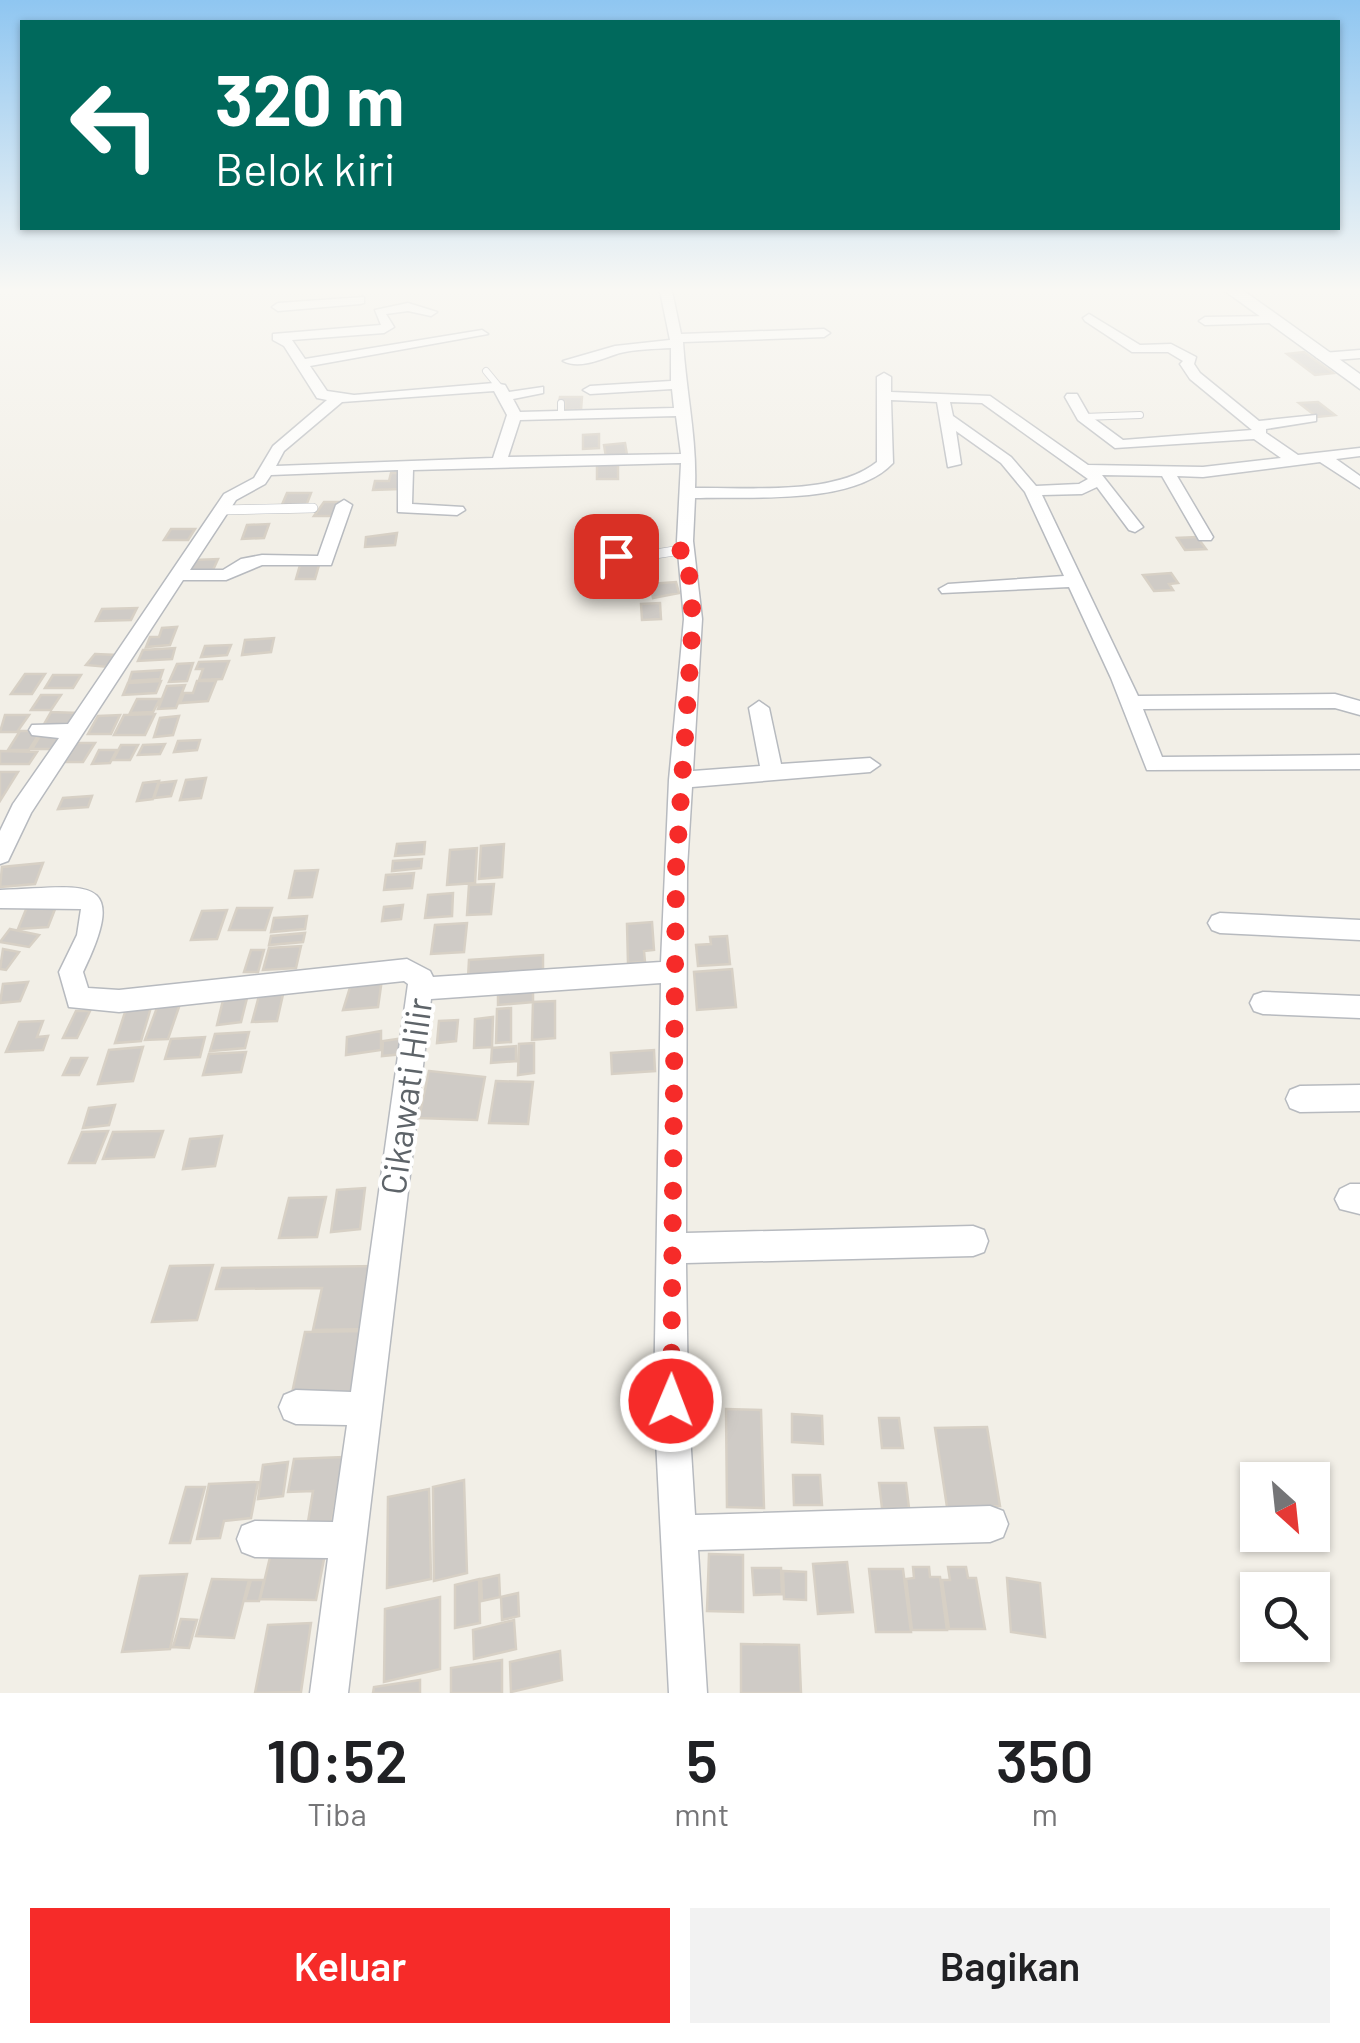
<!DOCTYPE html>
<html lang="id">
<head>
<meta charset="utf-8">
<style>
  :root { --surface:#fff; --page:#f2f2f2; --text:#202124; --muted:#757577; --accent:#f62b29 }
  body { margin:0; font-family:Barlow,sans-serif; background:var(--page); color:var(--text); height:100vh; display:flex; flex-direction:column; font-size:38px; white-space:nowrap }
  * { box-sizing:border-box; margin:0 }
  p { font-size:32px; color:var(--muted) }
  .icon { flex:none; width:55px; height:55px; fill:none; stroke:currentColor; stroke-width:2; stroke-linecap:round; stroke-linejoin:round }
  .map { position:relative; height:1693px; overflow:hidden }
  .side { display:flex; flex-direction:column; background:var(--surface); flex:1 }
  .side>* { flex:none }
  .hud { position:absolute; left:20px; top:20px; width:1320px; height:210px; border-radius:0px; box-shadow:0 2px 8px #0004; background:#00695c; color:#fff; overflow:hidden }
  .needle { width:65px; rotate:153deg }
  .controls { position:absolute; left:1240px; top:1462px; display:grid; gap:20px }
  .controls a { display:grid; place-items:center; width:90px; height:90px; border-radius:0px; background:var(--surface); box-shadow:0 2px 8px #0004; font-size:50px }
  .pin { position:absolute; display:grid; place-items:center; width:85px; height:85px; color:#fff; margin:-42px; border-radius:20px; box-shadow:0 5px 15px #0006 }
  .me { position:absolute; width:110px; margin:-55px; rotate:1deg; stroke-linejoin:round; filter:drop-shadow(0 0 8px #0008) }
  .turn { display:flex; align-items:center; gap:35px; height:210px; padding:0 30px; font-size:45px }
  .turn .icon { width:130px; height:130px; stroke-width:2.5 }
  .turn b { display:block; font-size:70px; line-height:85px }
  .eta { display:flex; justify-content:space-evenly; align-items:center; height:170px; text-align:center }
  .eta b { font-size:60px; font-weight:600; line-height:70px }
  .primary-button { display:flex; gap:20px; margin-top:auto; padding:20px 30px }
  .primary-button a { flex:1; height:115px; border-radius:0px; background:var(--accent); color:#fff; font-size:40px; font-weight:600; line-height:115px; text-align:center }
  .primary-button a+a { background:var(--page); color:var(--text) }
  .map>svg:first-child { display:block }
</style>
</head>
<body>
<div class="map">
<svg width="1360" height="1693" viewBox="0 0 1360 1693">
  <rect width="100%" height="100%" fill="#f2efe7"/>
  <!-- building -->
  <path fill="#cfcbc6" stroke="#d7d0c5" stroke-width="2.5" d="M1304,352L1333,373L1315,375L1287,354Z
    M560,397H582L581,410H565V402H559Z
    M1318,402L1335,415L1317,417L1299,403Z
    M599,434V448L583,449V435Z
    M625,443L627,455L606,457L604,445Z
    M597,464L618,465V479H597Z
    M391,473H403L400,489L373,490L375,481H389Z
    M287,493H311L306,506L281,507Z
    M324,502H343L338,516H314Z
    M269,524L264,538L242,539L247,525Z
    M171,529H195L188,540H164Z
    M397,533L395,545L365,547L366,537Z
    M1197,537L1206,549L1185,550L1177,538Z
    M218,559L213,570H186L194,560Z
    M300,565H319L315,579H296Z
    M1171,573L1178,583L1169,584L1173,590L1154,591L1143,575Z
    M676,582L679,593L653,598L650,584Z
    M660,603L661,619L642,620L641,604Z
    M137,608L131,620L96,621L102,609Z
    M177,627L170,645L146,647L150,637H159L162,628Z
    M274,638L271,652L242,655L245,640Z
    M231,645L227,655L201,657L205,646Z
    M175,648L172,659L138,661L143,650Z
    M95,654L117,655L109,667L86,665Z
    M229,661L222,679L199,680L203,669H196L199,662Z
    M193,663L187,681L169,682L177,664Z
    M163,670L160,679L129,681L132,672Z
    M25,674H45L32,694H11Z
    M53,675H81L73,688H45Z
    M161,681L156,693L123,695L128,683Z
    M197,681H216L208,701L180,703L184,693H193Z
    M185,685L176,708L158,709L167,686Z
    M41,695H61L51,710H31Z
    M137,699H160L153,712L130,713Z
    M51,712L78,713L71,726H43Z
    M155,714L145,735H114L124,715Z
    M5,715H29L17,732H0Z
    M120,715L111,734H88L98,716Z
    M179,716L173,735L154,737L160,718Z
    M20,731H41L29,750H8Z
    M40,736H66L59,749H32Z
    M200,740L197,750L174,752L178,741Z
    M77,743H95L83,762H65Z
    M165,744L160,754L138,755L143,745Z
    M121,745H138L130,760H113Z
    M99,750H117L110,763L92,764Z
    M0,751L37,752L29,764H0Z
    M0,772H18L0,801Z
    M206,778L201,798L180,800L186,780Z
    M159,781L153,799L137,801L143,783Z
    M176,781L171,796L154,798L159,783Z
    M92,796L88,807L58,809L63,798Z
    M425,842L424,854L395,856L397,844Z
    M504,844L502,877L479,879L481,846Z
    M477,848L475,883L447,885L450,850Z
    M422,859L421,868L392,871L393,861Z
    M43,863L35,884L0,887L2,867Z
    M318,870L312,897L289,898L295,871Z
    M414,873L412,888L384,890L386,875Z
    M494,884L491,914L467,915L469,885Z
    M453,893L452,916L425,918L428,895Z
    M57,904L48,927L18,929L27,907Z
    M403,905L401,919L382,921L384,907Z
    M237,908H272L265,930H229Z
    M227,910L217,939L191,940L202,911Z
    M307,916L305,929L271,932L274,918Z
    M652,922L654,950L644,951L645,962L628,963L627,924Z
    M467,923L464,952L431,954L435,925Z
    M10,929L39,935L29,947L0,942Z
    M305,933L303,942L269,945L271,936Z
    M727,936L730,964L698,966L696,945L711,944L710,937Z
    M301,946L296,968L263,970L269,948Z
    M3,949L19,952L6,970L0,969Z
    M251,950H264L258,972H244Z
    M543,955V972L468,978L469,960Z
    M732,969L736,1007L697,1010L694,972Z
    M382,979L378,1007L343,1010L352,981Z
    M28,982L20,1001L0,1003L3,984Z
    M533,987V1002L498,1005V990Z
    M284,990L277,1021L252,1022L260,992Z
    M248,994L241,1022L217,1025L224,996Z
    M555,1001V1038L532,1040L533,1002Z
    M152,1004L141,1041L115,1043L127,1006Z
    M180,1004L168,1039L145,1040L158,1005Z
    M511,1008V1042L496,1043L497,1009Z
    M76,1011H90L77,1038H63Z
    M493,1017L492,1047L474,1048L475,1019Z
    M458,1020L456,1041L437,1043L439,1021Z
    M43,1021L37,1037L48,1036L43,1050L6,1052L19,1022Z
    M381,1031V1050L346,1055L347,1037Z
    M249,1032L245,1048L210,1051L215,1034Z
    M205,1037L200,1057L165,1059L171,1039Z
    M404,1038L403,1054L382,1056L383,1041Z
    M534,1043V1073L518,1075L519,1044Z
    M516,1046V1061L491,1063L492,1048Z
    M143,1047L133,1081L98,1084L109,1050Z
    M654,1050L655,1071L612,1074L611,1053Z
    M246,1052L241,1072L203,1075L209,1054Z
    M71,1058H87L79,1075H63Z
    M429,1071L485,1077L477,1120L419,1118Z
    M496,1081L533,1082L528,1124L489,1123Z
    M115,1105L109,1125L83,1128L89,1108Z
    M108,1131L95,1163H69L82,1132Z
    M163,1131L154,1157L103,1159L113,1132Z
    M222,1136L215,1166L183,1169L190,1139Z
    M365,1188L360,1229L331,1232L337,1190Z
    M326,1197L317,1237L279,1238L289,1198Z
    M213,1265L197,1320L152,1322L170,1266Z
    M380,1266L369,1329L313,1330L322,1288L216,1289L222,1268Z
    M366,1331L354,1397L291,1398L305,1332Z
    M726,1409L761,1410L764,1508L727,1507Z
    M792,1414L822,1416L823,1444L792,1442Z
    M879,1418H899L903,1448H882Z
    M987,1427L1000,1506L947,1507L935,1428Z
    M343,1457L332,1521L308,1522L313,1491L288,1492L294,1459Z
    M288,1462L283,1496L258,1499L263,1465Z
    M793,1475H820L822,1505H794Z
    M464,1480L467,1573L434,1581L433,1487Z
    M258,1482L251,1518L224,1521L220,1538L197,1539L209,1484Z
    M879,1483H906L909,1508H882Z
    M186,1487H205L190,1543H170Z
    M429,1489L431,1579L387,1588L388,1497Z
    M271,1553L325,1554L316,1600L260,1599Z
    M709,1554L743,1555V1612L707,1611Z
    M847,1562L853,1612L818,1614L813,1564Z
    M913,1567H929L930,1577H940L947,1630H912L906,1579L914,1578Z
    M948,1567H966L968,1578H976L985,1629H949L942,1580H950Z
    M752,1568H781L782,1594L754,1595Z
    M869,1569H903L911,1632H876Z
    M783,1571L806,1572V1600L784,1599Z
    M187,1574L170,1649L122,1652L140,1576Z
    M499,1575L500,1597L482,1601L481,1579Z
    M1007,1578L1040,1583L1045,1637L1011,1632Z
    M212,1579L249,1580L234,1638L196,1636Z
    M479,1579L480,1623L455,1628V1585Z
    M251,1580H264L259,1601H245Z
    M518,1593L519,1616L502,1620L501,1597Z
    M440,1597V1669L384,1682L385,1609Z
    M181,1619L197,1620L189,1648L173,1647Z
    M514,1620L516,1649L474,1659L473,1630Z
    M311,1623L301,1692L255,1693L268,1625Z
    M741,1644L799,1645L801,1693H741Z
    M560,1651L562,1680L511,1692L510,1662Z
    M502,1660V1693H451V1668Z
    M420,1680V1693H373L374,1687Z"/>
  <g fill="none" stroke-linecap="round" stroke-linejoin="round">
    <defs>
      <path id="lane-far1" d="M486,371L500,388
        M561,403V415
        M1083,417L1140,415"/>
      <path id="lane" d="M221,510L313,508
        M583,557L649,555L687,549"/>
      <path id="street" d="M660,291H672L681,334L824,329L830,333L824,337L683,342C686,392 697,438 695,488C748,487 835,496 877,462V377L884,373L891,377V392L990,396L1088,465L1203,467L1281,458L1254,439L1115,448L1078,420L1065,397L1067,394H1077L1089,415L1123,440L1252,430L1190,379L1180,364L1183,361L1168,352H1132L1085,321L1083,318L1089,314L1140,345L1171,344L1196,357L1194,364L1200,373L1259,421L1316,415V421L1266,429V433L1298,455L1360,448V456L1336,459L1360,476V488L1320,462L1203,477L1177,476L1213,537L1211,540H1199L1162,476L1102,475L1143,527L1135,532L1129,530L1097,487L1082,494L1042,495L1138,696L1335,694L1360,701V715L1335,708L1143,709L1162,757L1360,755V769L1147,770L1111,678L1069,587L942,593L939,589L948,584L1064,576L1025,492L1001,463L956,431L961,464L948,467L937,402L891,400L893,463C853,506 750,496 695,498L693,541L702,619L693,771L760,766L749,708L759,701L769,708L781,764L870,758L880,765L870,772L692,787L687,868L686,1233L973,1226L984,1230L988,1241L984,1252L973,1256L686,1263L688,1401L695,1515L990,1506L1003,1511L1008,1524L1003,1537L990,1542L698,1550L707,1693H669L654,1401L661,983L431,999L348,1693H310L328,1558L255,1557L242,1552L237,1539L242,1526L255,1521L333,1522L347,1425L296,1424L284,1419L279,1407L284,1395L296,1390L351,1392L408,984L404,981L119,1012L69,1007L59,972L77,935L81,909L0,908V890C81,888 133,869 83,972L88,988L119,990L407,959L430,971L433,977L661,962L669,780L684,619L677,541L681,463L413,470L412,504L463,507L465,510L457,515L398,512V470L271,475L265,484L236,500L190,570H223L241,559L262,555L318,556L336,505L344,500L352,505L331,565H262L226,580H183L31,813L8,861L0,864V831L13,804L59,738L32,735L29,730L32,725L68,724L224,494L254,478L273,446L327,400L317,398L284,346L273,340V334L381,325L375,310L408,303L437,312L431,316L408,311L386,314L394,327L384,333L292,340L305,359L482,330L488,334L310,366L327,391L354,395L494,383L505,385L509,392L543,387V393L513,399L520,412L674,408L672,389L590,394L583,390L590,386L671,381V348C654,349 636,349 620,353C603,358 580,370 563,361L615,346L670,340ZM494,391L507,415L493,458L276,466L284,451L342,402ZM950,402L982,403L1088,479L1079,484L1036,486L1011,457L953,416ZM676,416L681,454L508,457L520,420Z
        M364,297V303L360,304L278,311L272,307L278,303Z
        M1275,316V322L1271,323L1205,325L1199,321L1205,317Z
        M1360,350V358L1323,361L1316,357L1323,353Z
        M1220,913L1360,920V940L1220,933L1212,930L1208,923L1212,916Z
        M1263,992L1360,996V1018L1263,1014L1254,1011L1250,1003L1254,995Z
        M1360,1085V1111L1300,1112L1290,1108L1286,1099L1290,1090L1300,1086Z
        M1350,1184H1360V1214L1340,1209L1335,1199L1340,1189Z"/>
      <path id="secondary" d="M1225,291H1244L1360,374V389Z"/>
    </defs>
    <!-- lane-far1 casing -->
    <use href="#lane-far1" stroke="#b7babf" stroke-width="8"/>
    <!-- lane casing -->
    <use href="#lane" stroke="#b7babf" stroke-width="10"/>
    <!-- street casing -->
    <use href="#street" stroke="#b7babf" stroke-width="3"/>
    <!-- secondary casing -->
    <use href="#secondary" stroke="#b8bcc1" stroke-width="3"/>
    <!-- lane-far1 -->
    <use href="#lane-far1" stroke="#fff" stroke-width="6"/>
    <!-- lane -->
    <use href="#lane" stroke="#fff" stroke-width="9"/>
    <!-- street -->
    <use href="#street" fill="#fff" fill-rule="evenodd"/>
    <!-- secondary -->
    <use href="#secondary" fill="#fff" fill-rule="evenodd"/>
  </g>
  <!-- sky -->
  <linearGradient id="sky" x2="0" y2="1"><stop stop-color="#8fc6f1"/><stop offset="0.55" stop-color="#f9f8f4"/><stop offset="1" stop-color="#f9f8f4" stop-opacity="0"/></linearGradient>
  <rect width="1360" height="528" fill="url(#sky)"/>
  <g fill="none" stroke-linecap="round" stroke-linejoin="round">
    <!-- route -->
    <path stroke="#f62b29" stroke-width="18" stroke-dasharray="0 32.4" d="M616,556L687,550L693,620L676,868L671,1401"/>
  </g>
  <g text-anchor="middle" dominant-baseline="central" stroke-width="8" stroke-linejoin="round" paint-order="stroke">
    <!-- near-street labels -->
    <g font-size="35" fill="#5e6469" stroke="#fff">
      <text transform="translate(405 1096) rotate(-82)">Cikawati Hilir</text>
    </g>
  </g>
</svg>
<div class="controls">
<a><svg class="needle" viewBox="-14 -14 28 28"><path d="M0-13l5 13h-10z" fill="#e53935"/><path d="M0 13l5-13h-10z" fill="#757577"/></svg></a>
<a><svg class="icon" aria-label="search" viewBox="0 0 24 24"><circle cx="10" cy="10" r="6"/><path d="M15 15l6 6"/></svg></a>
</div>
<div class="pin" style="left:616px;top:556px;background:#d93025"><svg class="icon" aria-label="arrive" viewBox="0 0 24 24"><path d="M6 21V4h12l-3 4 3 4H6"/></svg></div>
<svg class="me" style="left:671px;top:1401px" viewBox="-20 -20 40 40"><circle r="17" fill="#f62b29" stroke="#fff" stroke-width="3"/><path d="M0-11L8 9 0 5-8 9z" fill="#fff"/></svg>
<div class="hud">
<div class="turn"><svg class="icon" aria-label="left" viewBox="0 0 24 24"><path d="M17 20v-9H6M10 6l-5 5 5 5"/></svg><div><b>320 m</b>Belok kiri</div></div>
</div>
</div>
<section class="side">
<div class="eta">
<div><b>10:52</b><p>Tiba</p></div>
<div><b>5</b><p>mnt</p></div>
<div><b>350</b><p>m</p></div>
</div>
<div class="primary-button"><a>Keluar</a><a>Bagikan</a></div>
</section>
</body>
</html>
